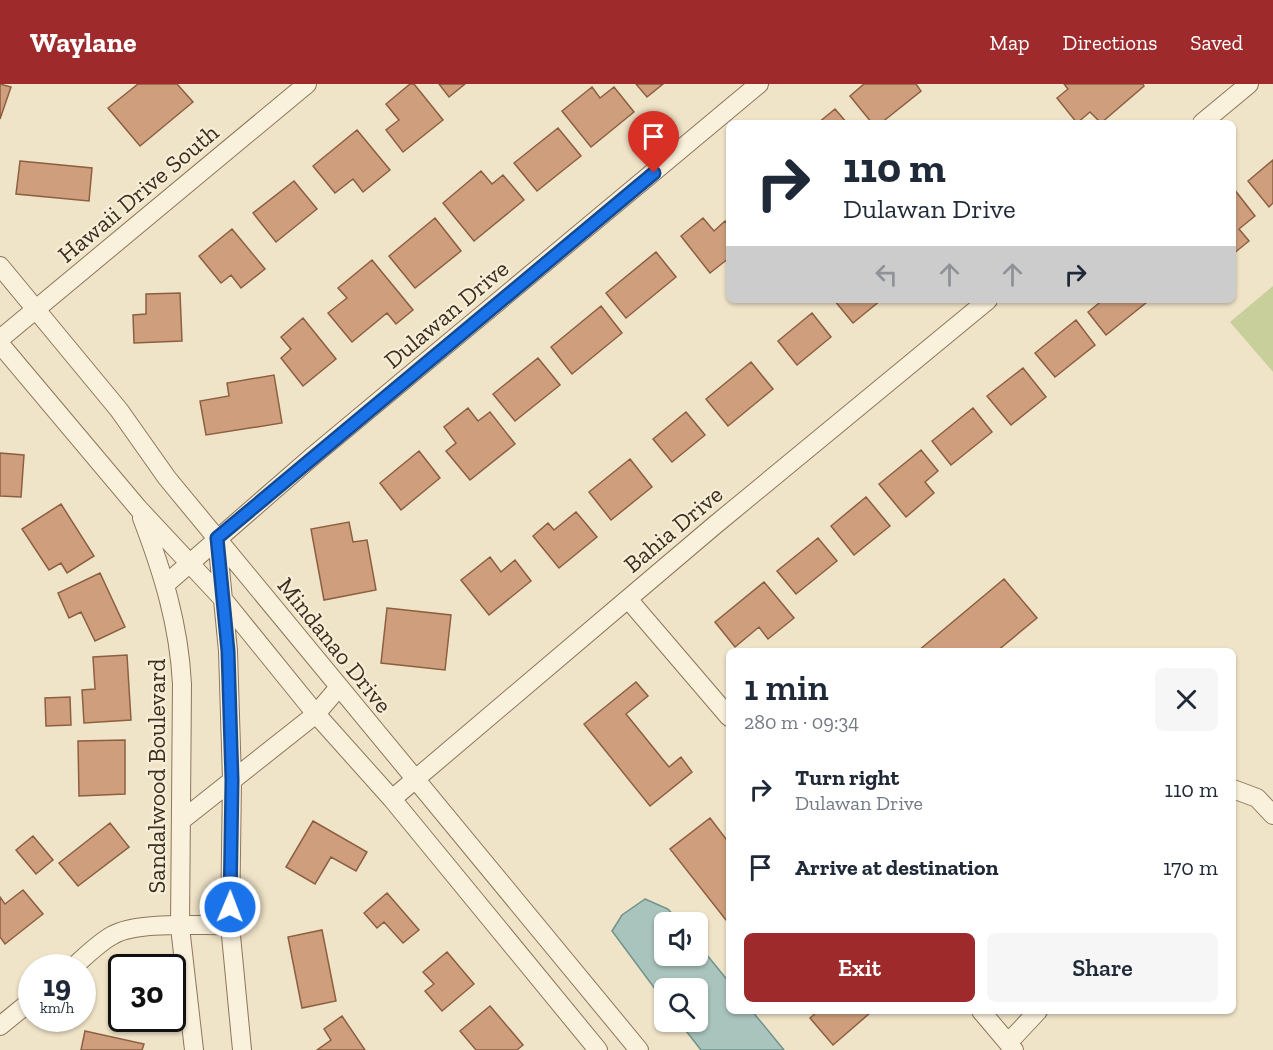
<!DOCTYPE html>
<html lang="en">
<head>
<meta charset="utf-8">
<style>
  :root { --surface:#fff; --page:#f6f6f7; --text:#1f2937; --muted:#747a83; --accent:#9e2a2b }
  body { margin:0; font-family:"Zilla Slab",serif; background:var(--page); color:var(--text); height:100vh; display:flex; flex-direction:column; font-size:22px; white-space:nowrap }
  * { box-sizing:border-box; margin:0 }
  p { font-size:20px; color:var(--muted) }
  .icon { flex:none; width:33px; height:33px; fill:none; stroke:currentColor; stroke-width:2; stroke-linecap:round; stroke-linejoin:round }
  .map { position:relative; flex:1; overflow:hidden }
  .sheet { position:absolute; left:726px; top:564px; width:510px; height:366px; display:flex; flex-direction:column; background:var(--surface); border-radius:9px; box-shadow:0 2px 4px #0004 }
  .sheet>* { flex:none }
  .banner { position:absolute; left:726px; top:36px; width:510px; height:183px; border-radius:9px; box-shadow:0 2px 4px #0004; background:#fff; color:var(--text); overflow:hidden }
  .buttons { position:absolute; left:654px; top:828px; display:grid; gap:12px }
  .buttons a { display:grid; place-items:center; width:54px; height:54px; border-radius:9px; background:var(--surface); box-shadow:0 2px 4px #0004; font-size:30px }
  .speed { position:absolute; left:18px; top:870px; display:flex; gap:12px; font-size:30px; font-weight:700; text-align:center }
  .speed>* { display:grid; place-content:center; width:78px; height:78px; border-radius:50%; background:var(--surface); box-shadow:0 2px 4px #0004; line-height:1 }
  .speed small { font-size:15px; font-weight:400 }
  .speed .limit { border:3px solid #111; border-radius:9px; background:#fff; color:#111 }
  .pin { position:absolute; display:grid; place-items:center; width:51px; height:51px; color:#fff; margin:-62px -26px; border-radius:50% 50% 50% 0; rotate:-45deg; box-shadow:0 0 6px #0007 }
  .pin .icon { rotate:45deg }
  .me { position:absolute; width:66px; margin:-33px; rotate:1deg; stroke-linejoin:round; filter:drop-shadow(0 0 4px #0008) }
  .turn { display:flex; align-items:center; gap:21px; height:126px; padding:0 18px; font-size:27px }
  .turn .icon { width:78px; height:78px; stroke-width:2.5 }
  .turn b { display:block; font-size:42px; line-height:51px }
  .lanes { display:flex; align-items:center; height:57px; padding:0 18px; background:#0003; justify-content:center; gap:30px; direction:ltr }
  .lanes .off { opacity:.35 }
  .round { display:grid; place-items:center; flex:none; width:63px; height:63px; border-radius:9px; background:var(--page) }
  .overview { display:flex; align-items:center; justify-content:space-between; height:102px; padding:0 18px }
  h1 { font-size:36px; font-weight:600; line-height:45px }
  .button { display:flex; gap:12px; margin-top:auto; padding:12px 18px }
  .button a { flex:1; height:69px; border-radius:9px; background:var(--accent); color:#fff; font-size:24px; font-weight:600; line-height:69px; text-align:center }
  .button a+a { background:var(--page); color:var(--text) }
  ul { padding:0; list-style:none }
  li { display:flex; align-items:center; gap:18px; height:78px; padding:0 18px }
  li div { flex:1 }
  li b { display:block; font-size:22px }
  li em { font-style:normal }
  header { display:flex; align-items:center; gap:36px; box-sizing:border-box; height:84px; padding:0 30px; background:var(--accent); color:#fff }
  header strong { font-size:28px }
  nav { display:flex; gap:33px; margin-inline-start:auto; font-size:21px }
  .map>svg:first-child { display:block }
</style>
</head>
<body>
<header>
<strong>Waylane</strong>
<nav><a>Map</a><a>Directions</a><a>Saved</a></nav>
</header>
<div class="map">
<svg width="1273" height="966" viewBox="0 0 1273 966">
  <rect width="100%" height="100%" fill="#f0e4c8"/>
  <!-- green -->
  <path fill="#c9cf9b" d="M1273,202V288L1230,238Z"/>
  <!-- water -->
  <path fill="#a9c4bc" stroke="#6f938a" stroke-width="1.5" d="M645,815L668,825L680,838H664V872H698V860L729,898V927H752L784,966H701L679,938H698V904H664V917L612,847L622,831Z"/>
  <!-- building -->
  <path fill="#cf9f7d" stroke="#8d5f41" stroke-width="1.5" d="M0,0L11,3L0,35Z
    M138,0H177L193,18L140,62L108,24Z
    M410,0H414L443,36L403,68L386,46L399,36L386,20Z
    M439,0H465L449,13Z
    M636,0H663L647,13Z
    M864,0H916L921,7L881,39H872L850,12Z
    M1064,0H1143L1144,2L1101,39L1090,28L1077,39L1057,14L1068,5Z
    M592,3L600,14L614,3L634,28L591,63L562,27Z
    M835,25L847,39H818Z
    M558,44L581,72L537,107L514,79Z
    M357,46L390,86L363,108L353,95L335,109L313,82Z
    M1273,76V119L1269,123L1248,97Z
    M20,77L92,84L89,117L16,110Z
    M481,87L492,100L503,91L524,116L474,157L443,119Z
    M294,97L317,125L276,158L253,129Z
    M1234,105L1255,132L1239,145L1249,157L1233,170Z
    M435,134L461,167L415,204L389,172Z
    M703,134L714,147L725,137L729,142V174L710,189L681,152Z
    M232,145L265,185L241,204L231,191L221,199L199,172Z
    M656,168L676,193L626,234L606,209Z
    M372,176L413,226L396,240L387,229L352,258L328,229L347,214L338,204Z
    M180,209L182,257L134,259L133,231L146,230V210Z
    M834,216H881L853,239Z
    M1103,216H1146L1147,218L1106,251L1088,228Z
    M601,222L622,249L572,290L551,263Z
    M812,229L831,253L797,281L778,257Z
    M303,234L336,275L303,302L281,274L291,265L281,253Z
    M1076,236L1095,261L1055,293L1035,269Z
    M538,274L560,301L515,337L493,310Z
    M751,278L773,305L728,342L706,315Z
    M1023,284L1046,313L1011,341L987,312Z
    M274,291L282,339L206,351L200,317L229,312L227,299Z
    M468,324L478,337L490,328L515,360L470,396L446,367L456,359L444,343Z
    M973,324L992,348L951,381L932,357Z
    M686,328L705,351L672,378L653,355Z
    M921,366L938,387L925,398L934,409L906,433L879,400Z
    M419,367L440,394L401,426L380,399Z
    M0,369L24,371L21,413L0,412Z
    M630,375L652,403L611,436L589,408Z
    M866,413L890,442L854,471L831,442Z
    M61,420L94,472L67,489L61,479L49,486L22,445Z
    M576,428L597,453L559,484L533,452L548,439L554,446Z
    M349,438L353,458L367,456L376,506L324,516L311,445Z
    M818,454L837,477L796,510L777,487Z
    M490,473L501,488L515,476L531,497L489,531L461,496Z
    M100,489L125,543L95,557L81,528L69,534L58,509Z
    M1004,495L1037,534L997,567H918Z
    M764,498L794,534L768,555L759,543L735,563L715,538Z
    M387,524L451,531L445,586L381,579Z
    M127,571L131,636L84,639L82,606L95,605L93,573Z
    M636,598L648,612L626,630L669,683L681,673L692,688L650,722L584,640Z
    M70,613L71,641L46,642L45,614Z
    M125,656V710L79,712L78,657Z
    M710,734L729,759V834L726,836L670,765Z
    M313,737L367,768L356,787L331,773L315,800L286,783Z
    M110,739L129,763L78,802L59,779Z
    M33,752L53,776L36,790L16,766Z
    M23,806L43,830L5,860L0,853V813L5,820Z
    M387,809L419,846L403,859L384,838L377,844L364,829Z
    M322,846L336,917L302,924L288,853Z
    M447,868L474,900L442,927L425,907L434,900L423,888Z
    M490,922L523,961L517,966H476L460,947Z
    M818,927H868L870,929L833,961L810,934Z
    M342,932L365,966H317L331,956L324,945Z
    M85,947L144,960L142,966H81Z"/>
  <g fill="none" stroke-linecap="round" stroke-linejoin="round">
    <defs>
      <path id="street" d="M1202,39L1249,0
        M0,182L119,326L167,394L639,966
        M0,255L307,0
        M0,260L138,424L222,514L316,630L392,715L598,966
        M142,434C163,489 179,541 182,600L180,843L194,966
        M217,454L228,567L232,696L230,841L242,966
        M166,500L313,372L759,0
        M628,515L729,633
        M1233,705L1257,714L1273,731
        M392,715L715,441L988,216
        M182,736L316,630L339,603
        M72,884C85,873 98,859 113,851C137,837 200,842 230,841
        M981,927L1014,966
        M0,942L32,916
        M1008,959L1038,927"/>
    </defs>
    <!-- street casing -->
    <use href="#street" stroke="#8d765c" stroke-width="20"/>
    <!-- street -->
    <use href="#street" stroke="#faf1dc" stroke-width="18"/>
  </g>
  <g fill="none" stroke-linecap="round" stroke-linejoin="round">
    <defs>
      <path id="route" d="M230,823L232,696L228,567L217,454L654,89"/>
    </defs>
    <!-- route casing -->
    <use href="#route" stroke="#114b97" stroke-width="15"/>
    <!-- route -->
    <use href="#route" stroke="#1a73e8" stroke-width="10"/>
  </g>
  <g text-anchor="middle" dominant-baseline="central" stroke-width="4.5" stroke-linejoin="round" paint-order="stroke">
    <!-- street labels -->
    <g font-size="24" fill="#3d2e20" stroke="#f7eed8">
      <text transform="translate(138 109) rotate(-40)">Hawaii Drive South</text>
      <text transform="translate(446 230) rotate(-40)">Dulawan Drive</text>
      <text transform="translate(673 445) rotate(-40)">Bahia Drive</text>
      <text transform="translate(335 561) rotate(51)">Mindanao Drive</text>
      <text transform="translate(156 692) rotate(-90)">Sandalwood Boulevard</text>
    </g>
  </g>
</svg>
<div class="buttons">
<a><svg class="icon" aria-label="sound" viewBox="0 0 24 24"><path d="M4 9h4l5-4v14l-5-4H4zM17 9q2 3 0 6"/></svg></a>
<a><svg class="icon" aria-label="search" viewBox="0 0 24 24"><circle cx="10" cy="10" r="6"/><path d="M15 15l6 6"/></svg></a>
</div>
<div class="speed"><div>19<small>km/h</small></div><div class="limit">30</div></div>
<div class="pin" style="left:654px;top:89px;background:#d93025"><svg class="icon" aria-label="arrive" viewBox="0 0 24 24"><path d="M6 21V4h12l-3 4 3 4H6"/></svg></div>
<svg class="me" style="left:230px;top:823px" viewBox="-20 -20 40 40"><circle r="17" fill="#1a73e8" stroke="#fff" stroke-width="3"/><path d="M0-11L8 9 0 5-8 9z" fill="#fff"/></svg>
<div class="banner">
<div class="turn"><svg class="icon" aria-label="right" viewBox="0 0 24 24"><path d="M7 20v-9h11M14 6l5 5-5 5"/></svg><div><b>110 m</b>Dulawan Drive</div></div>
<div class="lanes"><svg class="icon off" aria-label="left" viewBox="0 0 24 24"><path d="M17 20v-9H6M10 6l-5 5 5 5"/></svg><svg class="icon off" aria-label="ahead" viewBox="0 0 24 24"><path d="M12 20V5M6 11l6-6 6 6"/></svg><svg class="icon off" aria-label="ahead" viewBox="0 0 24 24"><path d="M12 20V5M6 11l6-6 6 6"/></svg><svg class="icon" aria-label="right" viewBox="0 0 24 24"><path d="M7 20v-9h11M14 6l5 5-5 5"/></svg></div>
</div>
<section class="sheet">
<div class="overview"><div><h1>1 min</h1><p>280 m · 09:34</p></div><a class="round"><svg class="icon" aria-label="close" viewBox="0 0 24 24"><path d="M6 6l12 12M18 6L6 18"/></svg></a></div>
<ul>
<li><svg class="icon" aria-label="right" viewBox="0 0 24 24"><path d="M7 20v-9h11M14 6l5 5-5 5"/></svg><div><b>Turn right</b><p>Dulawan Drive</p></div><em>110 m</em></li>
<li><svg class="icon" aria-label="arrive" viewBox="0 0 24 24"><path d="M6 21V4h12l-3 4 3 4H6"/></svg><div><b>Arrive at destination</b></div><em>170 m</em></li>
</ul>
<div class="button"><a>Exit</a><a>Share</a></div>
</section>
</div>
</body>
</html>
